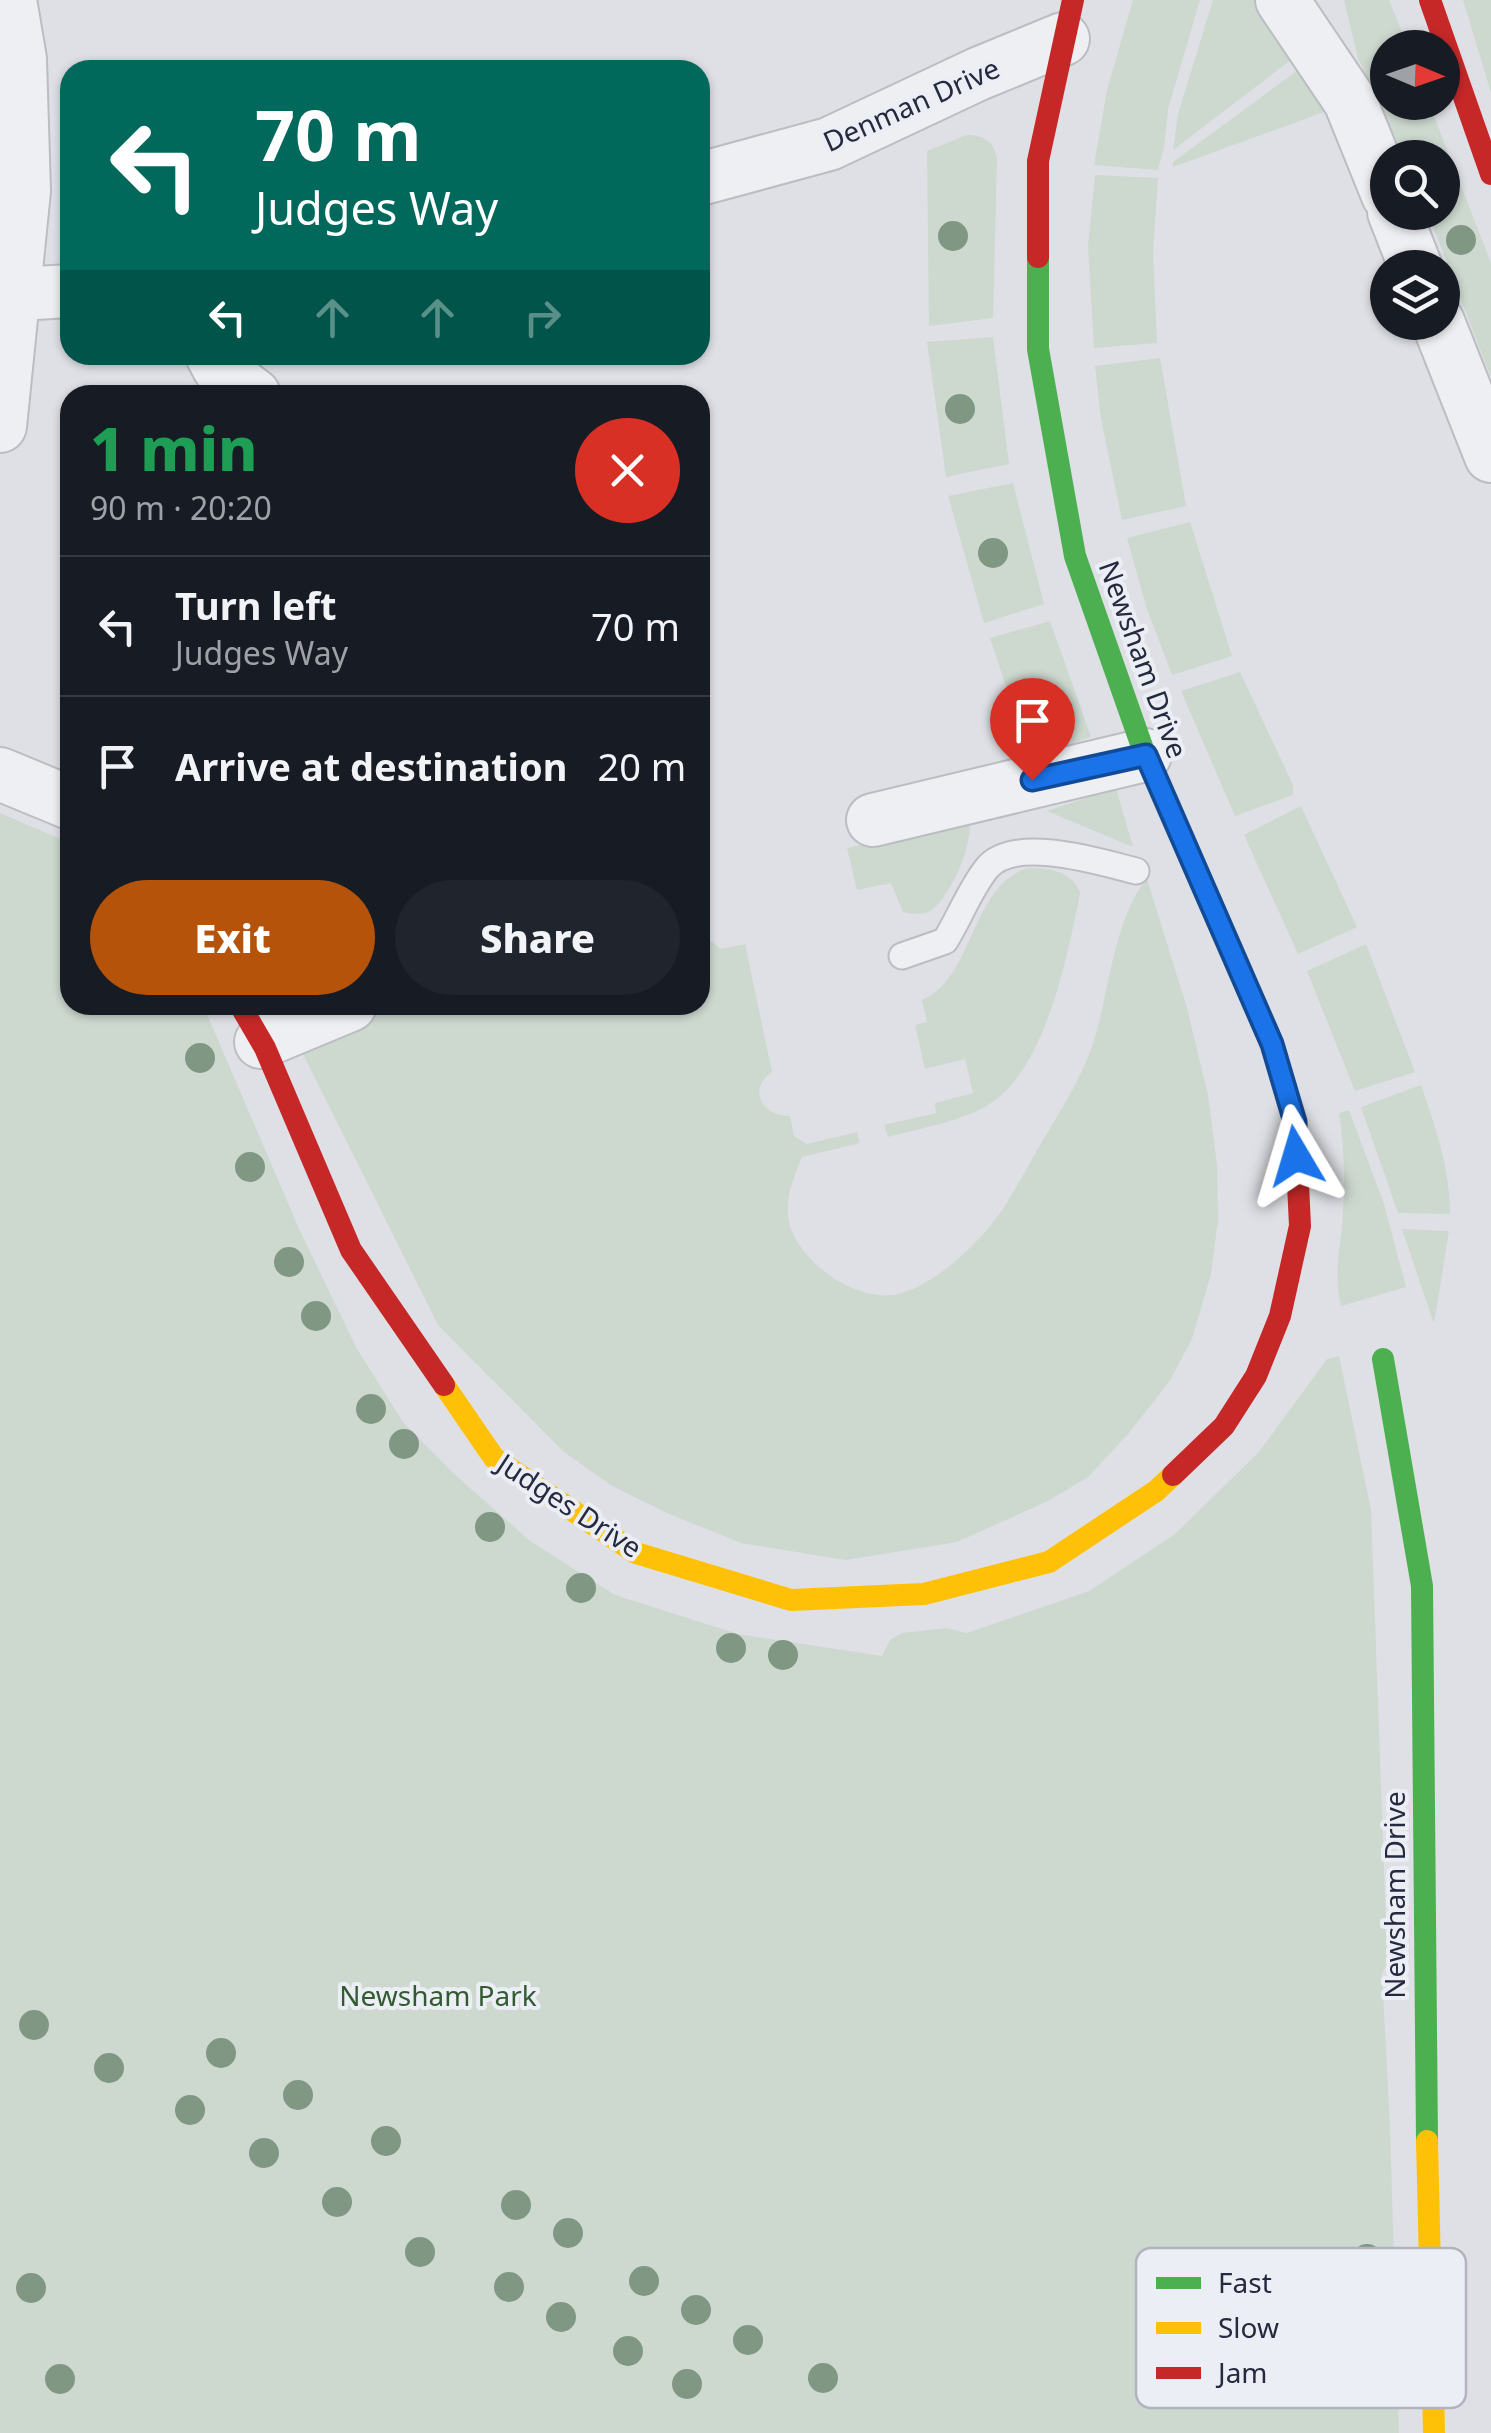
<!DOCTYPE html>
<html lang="en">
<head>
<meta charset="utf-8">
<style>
  :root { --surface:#171b24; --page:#20242c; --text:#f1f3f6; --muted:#9ea1a6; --line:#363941; --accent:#b45309 }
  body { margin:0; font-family:"Noto Sans",sans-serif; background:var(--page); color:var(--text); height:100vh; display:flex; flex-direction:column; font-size:38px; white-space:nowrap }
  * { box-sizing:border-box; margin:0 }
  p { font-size:32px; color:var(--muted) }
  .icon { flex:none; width:55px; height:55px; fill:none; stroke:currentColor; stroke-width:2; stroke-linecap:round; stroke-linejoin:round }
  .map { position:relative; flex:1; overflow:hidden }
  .drawer { position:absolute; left:60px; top:385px; width:650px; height:630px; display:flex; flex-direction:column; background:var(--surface); border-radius:30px; box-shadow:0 2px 8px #0004 }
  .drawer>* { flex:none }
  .top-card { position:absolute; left:60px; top:60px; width:650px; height:305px; border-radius:30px; box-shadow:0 2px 8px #0004; background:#00695c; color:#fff; overflow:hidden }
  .needle { width:65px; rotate:92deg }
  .controls { position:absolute; left:1370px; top:30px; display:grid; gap:20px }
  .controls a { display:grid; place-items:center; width:90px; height:90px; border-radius:50%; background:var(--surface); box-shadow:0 2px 8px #0004; font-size:50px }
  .pin { position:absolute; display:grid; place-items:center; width:85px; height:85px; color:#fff; margin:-102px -42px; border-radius:50% 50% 50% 0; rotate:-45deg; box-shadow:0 0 10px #0007 }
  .pin .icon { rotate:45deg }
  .me { position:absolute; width:110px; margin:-55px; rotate:353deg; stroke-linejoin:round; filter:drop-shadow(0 0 8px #0008) }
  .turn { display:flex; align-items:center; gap:35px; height:210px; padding:0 30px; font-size:45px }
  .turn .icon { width:130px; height:130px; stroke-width:2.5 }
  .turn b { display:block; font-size:70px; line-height:85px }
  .lanes { display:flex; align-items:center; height:95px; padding:0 30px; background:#0003; justify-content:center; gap:50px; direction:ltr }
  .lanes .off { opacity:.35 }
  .round { display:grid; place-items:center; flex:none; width:105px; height:105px; border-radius:52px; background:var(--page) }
  .summary { display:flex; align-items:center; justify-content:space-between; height:170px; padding:0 30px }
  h1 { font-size:60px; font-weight:800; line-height:75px; color:#1e9e55 }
  .cta { display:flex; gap:20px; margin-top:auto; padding:20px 30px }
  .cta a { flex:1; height:115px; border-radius:60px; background:var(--accent); color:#fff; font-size:40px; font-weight:800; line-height:115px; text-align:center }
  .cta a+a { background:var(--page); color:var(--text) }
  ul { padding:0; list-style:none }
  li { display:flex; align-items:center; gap:30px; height:140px; padding:0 30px; border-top:2px solid var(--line) }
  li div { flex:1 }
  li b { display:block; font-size:38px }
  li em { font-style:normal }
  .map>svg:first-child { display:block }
</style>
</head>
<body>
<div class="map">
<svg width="1491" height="2433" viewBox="0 0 1491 2433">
  <rect width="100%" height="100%" fill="#dfe0e5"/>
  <!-- green -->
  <path fill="#cdd8cf" d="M1133,0H1200L1168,109L1164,147L1158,170L1094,165L1107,90Z
    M1213,0H1254L1300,53L1173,150L1178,114Z
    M1344,0H1389L1408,47L1388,48V102L1429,103L1491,263V378L1428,213L1442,212V158L1404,157L1358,58Z
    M1463,0H1491V93Z
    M1309,62L1335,108L1173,167V162Z
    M967,135C983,135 994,141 997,158L993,318L929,326L927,151Z
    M1095,175L1158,178L1153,252L1157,343L1094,348L1088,246Z
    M993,337L1009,464L946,477L927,342Z
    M1160,358L1186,506L1122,520L1101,419L1095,366Z
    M1013,483L1044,604L984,623L948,496Z
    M1190,522L1232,656L1172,675L1146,606L1127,538Z
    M1050,621L1091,737L1029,757L990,638Z
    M1240,672L1293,785V795L1235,816L1181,691Z
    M1116,788L1133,847L1047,811Z
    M1301,806L1357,927L1298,954L1244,835Z
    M0,813L70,843V1005H203L300,1231L357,1349L403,1422L452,1472L530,1541L615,1595L738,1634L882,1656L890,1640L902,1633L946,1628L967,1633L1089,1591L1175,1534L1258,1453L1327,1359L1339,1356L1371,1510L1387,1952L1386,1965L1382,1974L1390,2126L1399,2433H0Z
    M970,819C972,845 954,889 934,908C925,916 914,914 903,912L891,883L857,890L847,848Z
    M1028,868C1050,868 1072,871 1080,893C1068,955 1046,1067 991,1103C962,1122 920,1128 888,1137L884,1125L936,1113L935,1103L973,1093L965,1059L925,1069L915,1025L927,1022L922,1000C974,979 970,886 1028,868Z
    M1147,879L1187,1008L1208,1095L1217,1165L1218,1219L1211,1274L1192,1339L1169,1382L1128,1434L1088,1477L1048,1501L957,1542L846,1560L741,1543L667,1513L612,1486L564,1452L438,1325L298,1044L393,1005H700V933L721,949L745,944L772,1072C747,1089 762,1116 790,1116L794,1136L807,1144L857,1132L860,1143L802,1157C794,1177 786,1194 788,1216C793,1260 860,1307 902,1293C936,1282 964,1255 987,1230C1007,1207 1021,1178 1036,1152C1058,1114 1082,1080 1095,1037C1109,991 1115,915 1147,879Z
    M1366,944L1415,1072L1355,1091L1307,971Z
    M1421,1085C1436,1129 1450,1168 1450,1214L1398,1213L1361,1107Z
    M1349,1110L1384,1204L1406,1287L1341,1306C1334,1277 1339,1255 1342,1226C1345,1188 1345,1151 1339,1113Z
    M1402,1229L1449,1231L1434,1324Z"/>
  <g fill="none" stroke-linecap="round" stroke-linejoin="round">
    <defs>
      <path id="lane" d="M902,956L945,941C960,917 970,889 987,868C1014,835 1100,862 1136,871"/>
      <path id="street" d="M1282,0L1350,101L1388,195
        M700,179L829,144L978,74L1063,39
        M1394,212L1416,268
        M0,295L70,291
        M1438,322L1491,456
        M212,355L219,368L254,395
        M0,426L24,191L20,59L10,0
        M0,774L70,803
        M873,820L1145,755
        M261,1042L350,1005"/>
    </defs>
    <!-- lane casing -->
    <use href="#lane" stroke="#bcbdc3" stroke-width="29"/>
    <!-- street casing -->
    <use href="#street" stroke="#bcbdc3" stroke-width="56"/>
    <!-- lane -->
    <use href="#lane" stroke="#eeeff2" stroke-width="25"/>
    <!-- street -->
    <use href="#street" stroke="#eeeff2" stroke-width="52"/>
    <!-- fast -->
    <path stroke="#4caf50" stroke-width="22" d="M1038,257V349L1075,556L1145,755L1165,799
      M1383,1359L1422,1586L1427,2141"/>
    <!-- slow -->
    <path stroke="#ffc107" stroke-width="22" d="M444,1385L494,1458L636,1553L791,1600L924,1594L1049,1562L1156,1491L1173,1475
      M1427,2141L1434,2433"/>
    <!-- jam -->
    <path stroke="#c62828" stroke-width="22" d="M1430,0L1491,174
      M1038,257V161L1073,0
      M1165,799L1273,1044L1295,1122L1300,1226L1280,1316L1256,1376L1224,1426L1173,1475
      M240,1005L265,1048L351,1250L444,1385"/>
  </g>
  <!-- trees -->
  <g fill="#809783">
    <circle cx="953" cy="236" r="15"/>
    <circle cx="1461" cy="240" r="15"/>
    <circle cx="960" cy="409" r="15"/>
    <circle cx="993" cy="553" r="15"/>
    <circle cx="1034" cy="696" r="15"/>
    <circle cx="200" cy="1058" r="15"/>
    <circle cx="250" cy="1167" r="15"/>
    <circle cx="289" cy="1262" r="15"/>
    <circle cx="316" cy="1316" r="15"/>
    <circle cx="371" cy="1409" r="15"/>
    <circle cx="404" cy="1444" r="15"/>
    <circle cx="490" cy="1527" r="15"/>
    <circle cx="581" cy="1588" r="15"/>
    <circle cx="731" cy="1648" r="15"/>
    <circle cx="783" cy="1655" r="15"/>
    <circle cx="34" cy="2025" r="15"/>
    <circle cx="221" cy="2053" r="15"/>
    <circle cx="109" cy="2068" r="15"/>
    <circle cx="298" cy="2095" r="15"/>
    <circle cx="190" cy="2110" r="15"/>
    <circle cx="386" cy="2141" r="15"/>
    <circle cx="264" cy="2153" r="15"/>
    <circle cx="337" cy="2202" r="15"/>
    <circle cx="516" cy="2205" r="15"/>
    <circle cx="568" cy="2233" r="15"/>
    <circle cx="420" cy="2252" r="15"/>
    <circle cx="1367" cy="2259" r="15"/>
    <circle cx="644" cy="2281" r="15"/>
    <circle cx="509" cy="2287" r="15"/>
    <circle cx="31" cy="2288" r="15"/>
    <circle cx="696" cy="2310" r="15"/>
    <circle cx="561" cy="2317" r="15"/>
    <circle cx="748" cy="2340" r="15"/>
    <circle cx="628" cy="2351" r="15"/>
    <circle cx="823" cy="2378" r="15"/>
    <circle cx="60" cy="2379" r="15"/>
    <circle cx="687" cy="2384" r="15"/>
  </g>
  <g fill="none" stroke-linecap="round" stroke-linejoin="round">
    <defs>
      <path id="route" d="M1032,780L1146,755L1272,1044L1295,1122L1296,1156"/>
    </defs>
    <!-- route casing -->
    <use href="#route" stroke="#114b97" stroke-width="25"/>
    <!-- route -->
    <use href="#route" stroke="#1a73e8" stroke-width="18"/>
  </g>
  <g text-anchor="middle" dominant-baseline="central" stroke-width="8" stroke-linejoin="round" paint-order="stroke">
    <!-- street labels -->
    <g font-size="28" fill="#262a3f" stroke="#eceef5">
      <text transform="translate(911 104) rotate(-24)">Denman Drive</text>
      <text transform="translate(1144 659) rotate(70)">Newsham Drive</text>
      <text transform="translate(570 1505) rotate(33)">Judges Drive</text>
      <text transform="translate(1394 1895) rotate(-90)">Newsham Drive</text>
    </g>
    <!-- park labels -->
    <g font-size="28" fill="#335b32" stroke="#eceef5">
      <text x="438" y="1995">Newsham Park</text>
    </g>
  </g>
  <!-- legend -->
  <rect x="1136" y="2248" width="330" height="160" rx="15" fill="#eceef5" stroke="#b1b3be" stroke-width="2.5"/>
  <rect x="1156" y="2277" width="45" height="12" fill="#4caf50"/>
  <rect x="1156" y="2322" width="45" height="12" fill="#ffc107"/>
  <rect x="1156" y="2367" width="45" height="12" fill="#c62828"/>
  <g font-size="28" fill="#262a3f">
    <text x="1218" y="2293">Fast</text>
    <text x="1218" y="2338">Slow</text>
    <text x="1218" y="2383">Jam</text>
  </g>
</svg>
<div class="controls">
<a><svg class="needle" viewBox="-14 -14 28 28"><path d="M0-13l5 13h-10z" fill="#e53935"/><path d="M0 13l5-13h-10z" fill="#9ea1a6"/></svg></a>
<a><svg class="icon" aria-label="search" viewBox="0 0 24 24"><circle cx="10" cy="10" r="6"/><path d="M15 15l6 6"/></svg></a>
<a><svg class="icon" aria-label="layers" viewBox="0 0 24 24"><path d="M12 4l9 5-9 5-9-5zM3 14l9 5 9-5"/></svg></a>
</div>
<div class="pin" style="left:1032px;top:780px;background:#d93025"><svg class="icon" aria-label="arrive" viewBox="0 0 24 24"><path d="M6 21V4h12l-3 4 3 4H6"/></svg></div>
<svg class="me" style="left:1296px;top:1156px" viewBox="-20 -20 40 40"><path d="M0-17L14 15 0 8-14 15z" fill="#1a73e8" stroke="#fff" stroke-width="4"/></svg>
<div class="top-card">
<div class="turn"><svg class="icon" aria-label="left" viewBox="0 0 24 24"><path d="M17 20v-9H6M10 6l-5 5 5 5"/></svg><div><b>70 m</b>Judges Way</div></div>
<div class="lanes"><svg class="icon" aria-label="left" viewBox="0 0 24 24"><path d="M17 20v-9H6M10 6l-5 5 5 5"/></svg><svg class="icon off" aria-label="ahead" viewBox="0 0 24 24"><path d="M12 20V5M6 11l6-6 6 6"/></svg><svg class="icon off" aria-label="ahead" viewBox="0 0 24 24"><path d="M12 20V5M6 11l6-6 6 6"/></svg><svg class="icon off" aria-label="right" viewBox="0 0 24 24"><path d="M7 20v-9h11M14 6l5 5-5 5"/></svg></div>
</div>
<section class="drawer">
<div class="summary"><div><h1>1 min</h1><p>90 m · 20:20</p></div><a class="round" style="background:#d93025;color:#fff"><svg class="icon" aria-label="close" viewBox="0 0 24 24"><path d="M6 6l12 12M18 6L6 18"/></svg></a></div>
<ul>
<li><svg class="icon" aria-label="left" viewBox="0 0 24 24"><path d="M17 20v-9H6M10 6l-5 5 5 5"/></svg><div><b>Turn left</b><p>Judges Way</p></div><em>70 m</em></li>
<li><svg class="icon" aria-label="arrive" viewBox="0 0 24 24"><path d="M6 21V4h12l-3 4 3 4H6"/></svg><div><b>Arrive at destination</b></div><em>20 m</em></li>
</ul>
<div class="cta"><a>Exit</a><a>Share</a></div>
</section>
</div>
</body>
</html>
